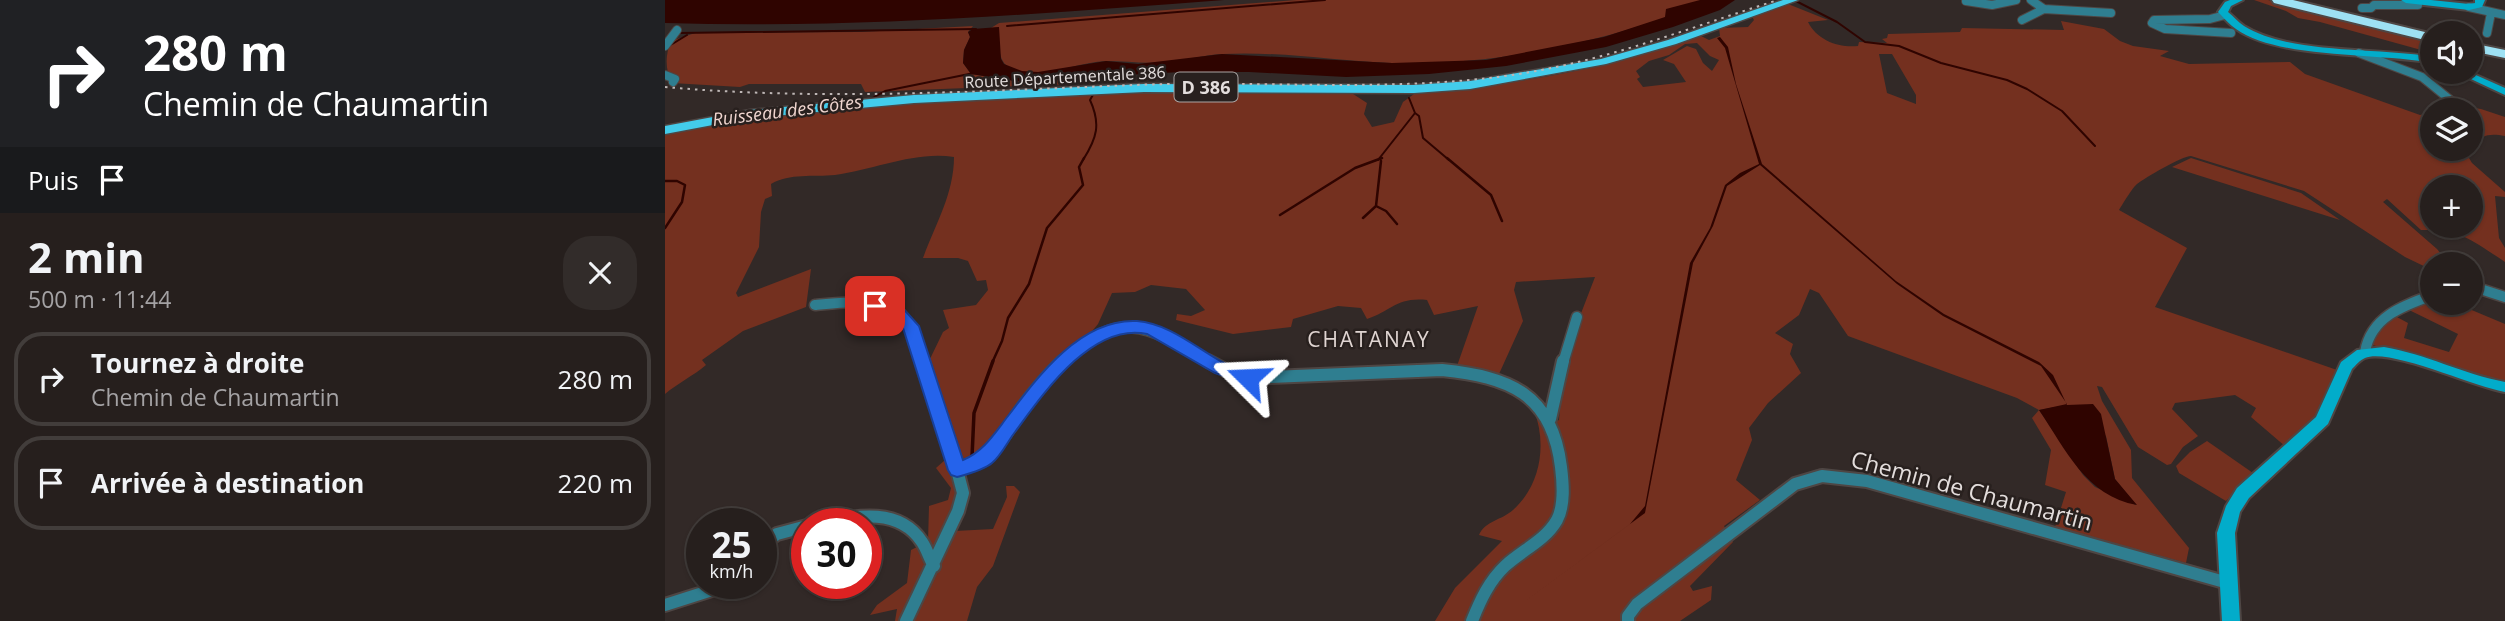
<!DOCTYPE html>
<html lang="fr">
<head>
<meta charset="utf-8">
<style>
  :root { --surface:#261f1d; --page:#322c2a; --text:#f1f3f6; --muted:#a4a2a4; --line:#423d3b }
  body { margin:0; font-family:"Open Sans",sans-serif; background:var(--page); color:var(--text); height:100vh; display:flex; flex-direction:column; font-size:26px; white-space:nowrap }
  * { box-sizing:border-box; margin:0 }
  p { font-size:23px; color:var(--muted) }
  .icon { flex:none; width:38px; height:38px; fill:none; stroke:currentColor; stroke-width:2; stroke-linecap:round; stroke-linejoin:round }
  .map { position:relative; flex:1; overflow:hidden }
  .side { display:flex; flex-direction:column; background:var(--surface); width:665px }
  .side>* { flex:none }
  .guide { background:#202124; color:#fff; overflow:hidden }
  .controls { position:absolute; left:1755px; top:21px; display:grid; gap:14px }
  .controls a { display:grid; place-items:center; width:63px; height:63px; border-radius:50%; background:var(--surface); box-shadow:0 2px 5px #0004,0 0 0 2px var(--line); font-size:35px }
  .speed { position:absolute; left:21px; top:508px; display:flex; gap:14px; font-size:35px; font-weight:700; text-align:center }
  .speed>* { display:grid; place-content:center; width:91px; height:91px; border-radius:50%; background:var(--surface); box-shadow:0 2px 5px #0004,0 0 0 2px var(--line); line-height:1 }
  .speed small { font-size:18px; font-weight:400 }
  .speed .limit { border:10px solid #d22; background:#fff; color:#111 }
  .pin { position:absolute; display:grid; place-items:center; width:60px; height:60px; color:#fff; margin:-30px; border-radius:14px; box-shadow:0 4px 10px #0006 }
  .me { position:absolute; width:77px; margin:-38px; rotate:291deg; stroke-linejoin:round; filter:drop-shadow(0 0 5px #0008) }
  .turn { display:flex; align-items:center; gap:24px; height:147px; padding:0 28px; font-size:32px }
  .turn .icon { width:91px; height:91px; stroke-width:2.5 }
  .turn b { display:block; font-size:49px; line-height:60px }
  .then { display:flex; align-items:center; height:66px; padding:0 28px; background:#0003; gap:14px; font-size:26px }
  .round { display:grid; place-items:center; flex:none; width:74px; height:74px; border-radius:28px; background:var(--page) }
  .headline { display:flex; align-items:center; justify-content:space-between; height:119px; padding:0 28px }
  h1 { font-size:42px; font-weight:700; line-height:52px }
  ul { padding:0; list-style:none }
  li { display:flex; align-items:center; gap:21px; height:94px; margin:0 14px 10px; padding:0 14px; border:4px solid var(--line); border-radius:28px }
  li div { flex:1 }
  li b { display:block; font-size:26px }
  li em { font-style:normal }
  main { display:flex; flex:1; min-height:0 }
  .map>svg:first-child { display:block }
</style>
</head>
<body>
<main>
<section class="side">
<div class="guide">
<div class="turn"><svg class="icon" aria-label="right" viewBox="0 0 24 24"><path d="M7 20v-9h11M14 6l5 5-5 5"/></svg><div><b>280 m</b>Chemin de Chaumartin</div></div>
<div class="then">Puis<svg class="icon" aria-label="arrive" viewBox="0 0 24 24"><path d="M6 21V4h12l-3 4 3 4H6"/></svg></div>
</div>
<div class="headline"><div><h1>2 min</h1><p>500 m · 11:44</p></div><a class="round"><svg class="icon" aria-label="close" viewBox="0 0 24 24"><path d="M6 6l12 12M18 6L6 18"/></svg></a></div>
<ul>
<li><svg class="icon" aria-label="right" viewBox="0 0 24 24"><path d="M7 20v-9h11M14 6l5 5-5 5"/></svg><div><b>Tournez à droite</b><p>Chemin de Chaumartin</p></div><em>280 m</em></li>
<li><svg class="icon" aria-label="arrive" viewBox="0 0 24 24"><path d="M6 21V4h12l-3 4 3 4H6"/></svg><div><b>Arrivée à destination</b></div><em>220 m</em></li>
</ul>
</section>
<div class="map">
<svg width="1840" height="621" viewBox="0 0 1840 621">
  <rect width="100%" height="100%" fill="#322927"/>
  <!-- green -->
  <path fill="#74301f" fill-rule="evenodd" d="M631,0H1035L1036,1L1002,10L1001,17L994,20C909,48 817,66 727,63C671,61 614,51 557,54C538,55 519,61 500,62C480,64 461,61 441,61C411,62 378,81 347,69C331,62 334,42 334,27L326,28L334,23Z
    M1589,0H1603L1759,40L1767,44V53L1655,22L1633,18L1621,11Z
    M1123,4L1163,20L1143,22C1152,40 1173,48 1193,46L1194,42L1222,43L1217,39L1222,38L1223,34L1295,32L1297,28L1399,30L1396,21L1439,29L1455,41L1468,46L1504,51L1495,56L1524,64L1625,62L1640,74L1755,115L1767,112L1768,149H1803L1801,153L1807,163L1840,192V197L1830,196L1834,238L1840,248V262C1808,241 1796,229 1756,230L1722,199L1718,202L1772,249L1784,264H1768L1767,270L1740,257L1639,191L1526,156C1517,156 1480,178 1472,184C1468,187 1459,202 1454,210L1522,248L1490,307L1672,370L1653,416L1621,447L1586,417L1591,408L1570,395L1510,403L1507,409L1533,436L1518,447L1506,464L1502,465L1473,447L1437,387L1432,386L1437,401L1466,450L1467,478L1524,548L1521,563L1390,527L1401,492L1380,485L1386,450L1367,418L1374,410L1352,398L1183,336L1154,293L1145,289L1134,315L1110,333L1128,344L1125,354L1136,373L1103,403L1084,428L1087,440L1071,480L1095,500L1059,526L1068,542L1025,586L1028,591L1047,586L1046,600L1015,621H770L790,588L837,541L814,535C820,521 837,520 848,510C876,485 882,444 869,410L886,424L894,420L896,392L915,316L930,277L851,282L849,290L858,321L834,374L792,366L813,306L769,315L762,300C731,297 727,311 702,319L696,308L673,306L628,319L626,327L568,334L511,320L512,314L526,316L540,310L521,289L486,285L470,292L447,293L433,324L419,341L320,452L300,464L291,456L264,361L278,332L284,328L278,310L311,305L323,290L321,280L312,281L303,261L293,258H258C270,225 289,194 289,157C249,151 209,170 170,175C148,177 125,173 106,184L107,196L100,199L96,212L94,247L71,293L73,297L146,269L141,307L78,331L37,360L41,365C28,376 13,383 0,394V134L72,119L268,101L478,91L685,92L702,103L699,114L707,127L729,122L738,102L749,94C845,84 944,71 1034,35L1044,40L1055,36L1054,28L1083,27L1089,20L1086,15ZM1032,43L1045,56L1054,60L1047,71L1038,63L1031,49L1022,46L998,60L1009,64L1021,82L978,87L972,79L975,77L971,71L984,61L1004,55L1020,44ZM1214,54H1227L1251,95V104L1222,93ZM1768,187H1806V226H1768ZM1402,405L1441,436L1450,479L1471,505L1430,487L1418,475L1374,410Z
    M308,26L303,32L305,37L299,50L298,63L306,74L350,81L449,78L432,83L200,92L196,84H84L75,87L7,83C0,70 0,55 6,41L30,33L195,32Z
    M1795,106L1816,109L1840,117V136C1824,133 1818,135 1806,145V110H1775Z
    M1526,158L1636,193L1675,220L1507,167Z
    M1767,298L1768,303H1790L1840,324V383L1704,344L1716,325L1730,316L1743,323L1739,338L1784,352L1793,334L1742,309Z
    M1542,441L1588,473L1561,501L1514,473L1511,466L1525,452Z
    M280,460C305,494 283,523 269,557L263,542L264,506L283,500L286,488L271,468Z
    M341,486H349L355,492L328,566L312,587L302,621H246L290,531L328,529L342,497Z
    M254,546L264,568L237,621H230L232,609L205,615L212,605L242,583L246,550Z"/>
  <!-- water -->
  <path fill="#2f0400" d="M0,0H559C373,14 187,29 0,23Z
    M1035,0H1070L1055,10L1008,27L941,47L841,66L764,74L681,77L584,72H516L350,81L306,74L298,63L299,50L305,37L303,32L308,29L334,27L336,59L339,64L357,71L373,72L441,61L473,64L557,54L727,63L821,60L939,37L1000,17L1001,9Z
    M1055,37L1063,47L1071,84L1097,164L1231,281L1279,314L1374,362L1388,375L1402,405L1428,404L1436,414L1450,479L1472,505C1421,496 1401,450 1374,410L1402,404L1376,366L1278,316L1232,284L1095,165L1062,186L1048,226L1028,263L980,513L833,621L965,524L980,506L1025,263L1045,228L1060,185L1075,173L1094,164L1060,48L1052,38Z"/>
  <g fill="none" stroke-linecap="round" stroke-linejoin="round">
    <!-- stream-far2 -->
    <path stroke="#2f0400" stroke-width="2" d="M1129,0L1172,22L1200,42L1234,46L1276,63L1342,80L1362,89L1397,111L1430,146
      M342,26L660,0
      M15,33L311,29
      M4,46L22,35
      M204,100L220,91L309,73
      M750,113L754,116L758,138L784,160
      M418,160C432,138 436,124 425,100L429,93
      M713,160L750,113L744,98"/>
    <!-- stream-far1 -->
    <path stroke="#2f0400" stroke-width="2.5" d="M782,158L826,195L837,221
      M0,181H12L20,185L17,202L0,228
      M711,206L721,211L732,224
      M615,215L690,168L717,158
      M698,218L711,206L716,161
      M327,363L337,341L343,318L364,284L382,228L418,185L414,167L419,158"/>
    <!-- stream -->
    <path stroke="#2f0400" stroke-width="3.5" d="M307,457L309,413L328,361"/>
    <defs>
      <path id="minor-far2" d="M1366,0L1379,9L1446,13
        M1301,1L1327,5L1351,0
        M1804,7L1840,15
        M1697,8H1706L1709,5H1753L1749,1
        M1560,15L1545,19L1489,20L1487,23L1500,29L1566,33
        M1357,20L1379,9
        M1822,33L1826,13
        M0,46L12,30
        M1694,53L1757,77L1789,103
        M0,75L10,79L8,82"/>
      <path id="minor-far1" d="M1806,286L1840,297
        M150,305C170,303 214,298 231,310C246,320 253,347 258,363
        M1700,352C1706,317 1737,306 1768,295
        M396,363C458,306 483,326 546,363
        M898,363L912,317"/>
      <path id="minor" d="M258,361L292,470C330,458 337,437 358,407C370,391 383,375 398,361
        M543,361L568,374L583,378L777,370C844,377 887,393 896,467C898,483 900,505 892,520C880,541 857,550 840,566C824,581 815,601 807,621
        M885,419L898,361
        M157,523C192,516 234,507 257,542C262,549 264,558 269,566
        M96,545L112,534L142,526
        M0,605L69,583
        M241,621L293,511L298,493L292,470
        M963,621V616L972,604L1130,484L1157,476L1202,481L1563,583"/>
      <path id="secondary" d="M1565,0H1578L1566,6L1563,12C1568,16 1573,22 1579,26C1626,55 1712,47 1768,57V63C1715,53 1612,59 1571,29C1565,25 1560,19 1555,14L1553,12L1560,2Z
        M1736,0H1766L1804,4L1810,3V0H1820L1817,7L1804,10L1741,3Z
        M1791,72H1804L1840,88V95Z
        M1719,347C1761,354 1798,374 1840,382V392C1809,387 1725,348 1700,358C1695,360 1691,365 1687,369L1663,424L1584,498L1575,512L1570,533L1575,621H1557L1552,533L1561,506L1572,488L1651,417L1676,362L1692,350Z"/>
      <path id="primary" d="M1118,0H1133L1011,44L941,64L805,89L749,93L479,92L249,103L85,118L0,134V126L85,110L249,95L479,84L749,85L805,81L936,59L1003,40Z"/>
      <path id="motorway" d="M1607,0H1628L1768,34V42L1609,3Z
        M1806,43L1840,50V58L1806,51Z"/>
    </defs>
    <!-- minor-far2 casing -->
    <use href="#minor-far2" stroke="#4e4644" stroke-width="10"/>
    <!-- minor-far1 casing -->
    <use href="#minor-far1" stroke="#4e4644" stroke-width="13"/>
    <!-- minor casing -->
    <use href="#minor" stroke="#4e4644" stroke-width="16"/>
    <!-- secondary casing -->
    <use href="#secondary" stroke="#4e4644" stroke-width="4"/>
    <!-- primary casing -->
    <use href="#primary" stroke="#4e4644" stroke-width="3"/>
    <!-- motorway casing -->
    <use href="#motorway" stroke="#4e4644" stroke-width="4"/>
    <!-- minor-far2 -->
    <use href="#minor-far2" stroke="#2f7e90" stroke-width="8"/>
    <!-- minor-far1 -->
    <use href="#minor-far1" stroke="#2f7e90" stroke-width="10"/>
    <!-- minor -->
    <use href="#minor" stroke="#2f7e90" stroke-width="12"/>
    <!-- secondary -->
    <use href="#secondary" fill="#02acca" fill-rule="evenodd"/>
    <!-- primary -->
    <use href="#primary" fill="#43cceb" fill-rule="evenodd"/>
    <!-- motorway -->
    <use href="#motorway" fill="#9ee1f3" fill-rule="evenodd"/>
    <!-- rail -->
    <path stroke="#beb7b6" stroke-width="2" stroke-dasharray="2.5 5" stroke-linecap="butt" d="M0,87C157,101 312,91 469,85C595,80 722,93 847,75C942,61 1023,28 1113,0"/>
  </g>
  <!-- route -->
  <path fill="#2563eb" stroke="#184099" stroke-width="2" d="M210,301L235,305L254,326L298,460C319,451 329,434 343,416C373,376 416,318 472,321C503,323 533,349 559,363C568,368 579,370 590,374L592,378L583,384L550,373L482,334C427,322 378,394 350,432C343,441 336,456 327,463C319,470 303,474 292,477L286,475L283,470L238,328L224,313L204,310L202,306Z"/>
  <g text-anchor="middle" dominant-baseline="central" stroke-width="5" stroke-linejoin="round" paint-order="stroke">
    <!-- far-street labels -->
    <g font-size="16" fill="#e3dddc" stroke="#28201e">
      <text transform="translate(400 77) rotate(-3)">Route Départementale 386</text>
    </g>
    <!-- shield labels -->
    <rect fill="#28201e" stroke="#aba4a3" stroke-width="2" x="509.5" y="72.5" width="63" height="29" rx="5"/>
    <g font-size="18" font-weight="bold" fill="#e3dddc">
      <text x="541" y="87">D 386</text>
    </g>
    <!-- far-water labels -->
    <g font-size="18" font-style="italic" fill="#efd5cf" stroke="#28201e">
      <text transform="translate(122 110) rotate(-7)">Ruisseau des Côtes</text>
    </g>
    <!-- neighbourhood labels -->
    <g font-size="21" letter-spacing="2" fill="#e0d5d2" stroke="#28201e">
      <text x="704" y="339">CHATANAY</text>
    </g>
    <!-- near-street labels -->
    <g font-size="23" fill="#e3dddc" stroke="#28201e">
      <text transform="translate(1307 490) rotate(15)">Chemin de Chaumartin</text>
    </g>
  </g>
</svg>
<div class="controls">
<a><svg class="icon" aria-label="sound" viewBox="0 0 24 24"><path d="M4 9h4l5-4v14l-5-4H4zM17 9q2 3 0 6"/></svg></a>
<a><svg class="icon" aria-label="layers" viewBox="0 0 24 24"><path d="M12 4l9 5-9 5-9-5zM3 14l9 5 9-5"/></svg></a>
<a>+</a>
<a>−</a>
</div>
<div class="speed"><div>25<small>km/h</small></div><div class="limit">30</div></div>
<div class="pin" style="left:210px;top:306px;background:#d93025"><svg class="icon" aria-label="arrive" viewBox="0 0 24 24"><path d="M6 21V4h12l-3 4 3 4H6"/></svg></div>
<svg class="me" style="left:583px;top:378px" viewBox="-20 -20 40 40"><path d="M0-17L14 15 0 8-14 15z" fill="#2563eb" stroke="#fff" stroke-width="4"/></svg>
</div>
</main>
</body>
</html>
